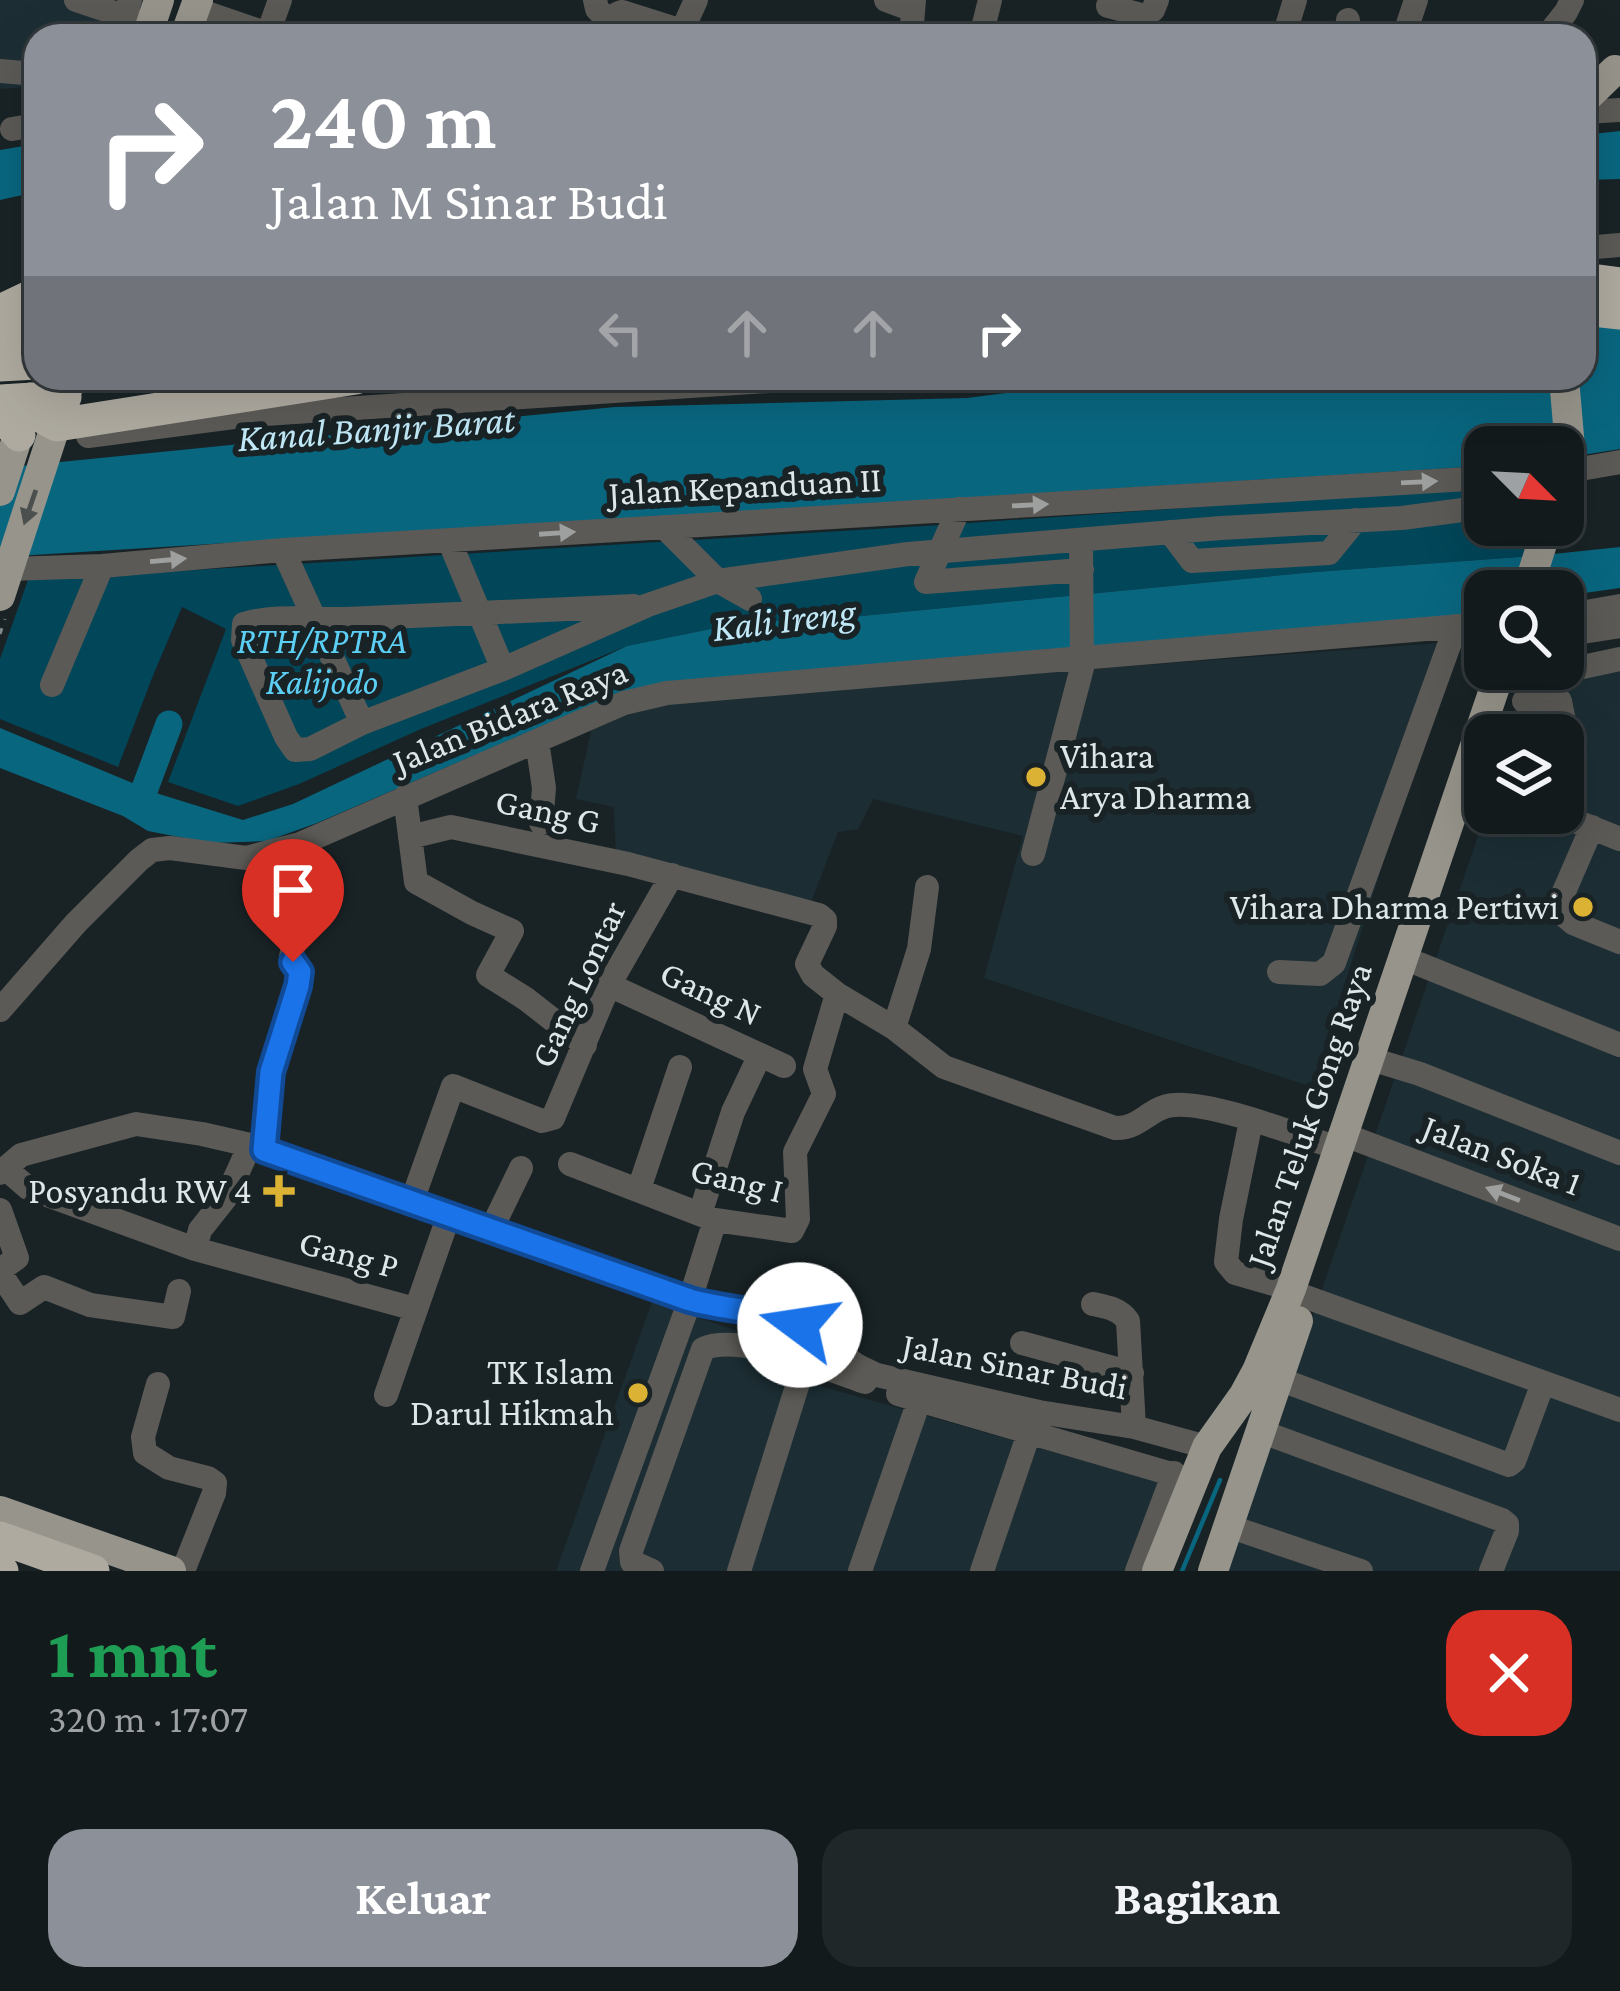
<!DOCTYPE html>
<html lang="id">
<head>
<meta charset="utf-8">
<style>
  :root { --surface:#131a1c; --page:#202729; --text:#f1f3f6; --muted:#9da1a3; --line:#32383b; --accent:#8c9099 }
  body { margin:0; font-family:"Crimson Pro",serif; background:var(--page); color:var(--text); height:100vh; display:flex; flex-direction:column; font-size:45px; white-space:nowrap }
  * { box-sizing:border-box; margin:0 }
  p { font-size:39px; color:var(--muted) }
  .icon { flex:none; width:66px; height:66px; fill:none; stroke:currentColor; stroke-width:2; stroke-linecap:round; stroke-linejoin:round }
  .map { position:relative; height:1571px; overflow:hidden }
  .details { display:flex; flex-direction:column; background:var(--surface); flex:1 }
  .details>* { flex:none }
  .banner { position:absolute; left:24px; top:24px; width:1572px; height:366px; border-radius:36px; box-shadow:0 12px 48px #0002,0 0 0 3px var(--line); background:#8c9099; color:#fff; overflow:hidden }
  .needle { width:78px; rotate:114deg }
  .tools { position:absolute; left:1464px; top:426px; display:grid; gap:24px }
  .tools a { display:grid; place-items:center; width:120px; height:120px; border-radius:24px; background:var(--surface); box-shadow:0 12px 48px #0002,0 0 0 3px var(--line); font-size:60px }
  .pin { position:absolute; display:grid; place-items:center; width:102px; height:102px; color:#fff; margin:-123px -51px; border-radius:50% 50% 50% 0; rotate:-45deg; box-shadow:0 0 12px #0007 }
  .pin .icon { rotate:45deg }
  .me { position:absolute; width:132px; margin:-66px; rotate:284deg; stroke-linejoin:round; filter:drop-shadow(0 0 9px #0008) }
  .turn { display:flex; align-items:center; gap:42px; height:252px; padding:0 48px; font-size:54px }
  .turn .icon { width:156px; height:156px; stroke-width:2.5 }
  .turn b { display:block; font-size:84px; line-height:102px }
  .lanes { display:flex; align-items:center; height:114px; padding:0 48px; background:#0003; justify-content:center; gap:60px; direction:ltr }
  .lanes .off { opacity:.35 }
  .round { display:grid; place-items:center; flex:none; width:126px; height:126px; border-radius:36px; background:var(--page) }
  .summary { display:flex; align-items:center; justify-content:space-between; height:204px; padding:0 48px }
  h1 { font-size:72px; font-weight:700; line-height:90px; color:#1e9e55 }
  .action { display:flex; gap:24px; margin-top:auto; padding:24px 48px }
  .action a { flex:1; height:138px; border-radius:36px; background:var(--accent); color:#fff; font-size:48px; font-weight:700; line-height:138px; text-align:center }
  .action a+a { background:var(--page); color:var(--text) }
  .map>svg:first-child { display:block }
</style>
</head>
<body>
<div class="map">
<svg width="1620" height="1571" viewBox="0 0 1620 1571">
  <rect width="100%" height="100%" fill="#192326"/>
  <!-- built -->
  <path fill="#1c2e34" d="M0,0H154L141,36H36V86L0,89Z
    M1453,642L1312,1087L984,978L1023,836L873,799L858,829L838,832L806,915L616,858L614,807L576,799L593,723L638,703Z
    M1620,652V833L1563,811V735H1518L1540,673Z
    M1486,813H1540L1620,843V1571H1225Z
    M652,1302L785,1347L820,1386L1164,1483L1134,1571H556Z"/>
  <!-- green -->
  <path fill="#024659" d="M1485,487V525H1539L1534,556L1315,572L841,618L745,622L627,646L421,729L299,784L238,806L168,782L226,629L182,607L152,678L118,767L0,719V659L28,580L941,525Z"/>
  <!-- water -->
  <path fill="#09667f" d="M1620,131V179L1584,180V135Z
    M36,144V192L0,200V150Z
    M1620,323V449L1563,458V447H1485V466L0,557V468L615,407L967,398L1122,378H1584V327Z
    M1620,547V588L1563,596V591H1485V613L589,706L317,823L267,841L210,843L148,831L123,816L0,768V728L159,794L243,820L293,804L627,646L745,622L841,618L1315,572L1534,556Z"/>
  <g fill="none" stroke-linecap="round" stroke-linejoin="round">
    <!-- stream -->
    <path stroke="#09667f" stroke-width="4.5" d="M1182,1571L1220,1480"/>
    <!-- river -->
    <path stroke="#09667f" stroke-width="27" d="M138,807L169,724"/>
    <!-- path -->
    <path stroke="#80898b" stroke-width="3" stroke-dasharray="6 9" stroke-linecap="butt" d="M0,634L5,619"/>
    <!-- minor -->
    <path stroke="#5c5a56" stroke-width="24" d="M76,0L150,25
      M595,0L597,9L612,24
      M886,0L913,10
      M1108,6L1145,16L1153,10L1157,0
      M195,9L268,34
      M693,35L682,31L696,0
      M119,36L130,0
      M267,36L280,0
      M606,36L617,14L622,12L682,31L680,36
      M911,36L914,0
      M981,36L990,0
      M1284,36L1295,0
      M1346,36L1348,20
      M1404,36L1416,0
      M1547,36L1566,12L1572,0
      M0,71L36,74
      M1584,112L1620,110
      M12,129L36,125
      M1584,248L1620,245
      M88,436L249,415L815,378
      M1563,472L1620,462
      M959,509L926,582L1082,570
      M664,527L718,581L750,599
      M1170,532L1192,561L1329,553L1356,520
      M449,540L503,669L362,723L310,749L295,750L286,737L243,640L244,624C276,614 312,620 346,619C442,615 538,610 634,606
      M283,550L362,723
      M9,569L102,566L283,550L1485,478
      M1563,616L1620,606
      M1563,635L1620,626
      M503,669L648,605L718,581L908,554L1221,528L1402,518L1485,507
      M52,685L102,566
      M1524,701L1538,692L1550,674L1620,659
      M1525,701L1556,697L1560,701L1564,721
      M537,741L544,788L541,823
      M1480,788L1485,790
      M405,797L416,882L472,913L512,931L488,975L526,999L585,1045
      M1555,813L1620,839
      M1592,827L1563,894L1559,911L1573,923L1620,942
      M410,837L451,827L628,864L819,915L825,920V926L807,964L813,975L837,994L894,1028L944,1067L1115,1128C1139,1130 1151,1106 1174,1105C1214,1102 1297,1135 1338,1148
      M1033,854L1082,668L1081,541
      M1419,964L1620,1045
      M1279,972L1320,974L1334,963L1456,626
      M609,985L784,1066
      M0,1010L76,923L139,860L152,850L170,848L246,858L300,844L624,703L667,693L1485,624
      M894,1028L919,949L927,887
      M1384,1063L1420,1074L1620,1153
      M1251,1121L1231,1219L1226,1262L1235,1273L1291,1289
      M1358,1140L1620,1239
      M264,1150L271,1072L299,982V969L291,957L301,903L300,844
      M570,1164L715,1220L792,1231L798,1219L795,1152L824,1094L815,1069L837,994
      M5,1168L28,1188L195,1249L415,1309
      M0,1173L21,1155L136,1124L202,1134L250,1145L690,1300L789,1320L858,1366L877,1375L1039,1412L1134,1427L1207,1447
      M639,1189L680,1067
      M412,1201L453,1086L542,1121L553,1118L609,985L672,875
      M0,1210L17,1258L0,1270
      M700,1214L733,1112L760,1055
      M491,1230L521,1168
      M195,1249L200,1230L227,1196L250,1145
      M0,1273L20,1303L44,1287L90,1305L173,1317L179,1291
      M1306,1297L1620,1410
      M1093,1304C1107,1307 1120,1309 1128,1321L1134,1427
      M1022,1343L1132,1373
      M1279,1379L1509,1465L1514,1461L1543,1383
      M158,1384L143,1437L145,1453L169,1468L208,1478L215,1483L214,1493L183,1571
      M898,1394L1192,1480
      M386,1395L449,1215
      M1260,1431L1502,1520L1507,1524V1531L1491,1571
      M1228,1526L1361,1571
      M592,1571L690,1300L715,1220
      M652,1571L632,1562L631,1551L703,1349C738,1332 828,1369 865,1382
      M739,1571L805,1361
      M860,1571L919,1401
      M982,1571L1029,1433
      M1137,1571L1174,1473"/>
    <!-- major -->
    <path stroke="#97948b" stroke-width="30" d="M147,36L159,0
      M185,36L198,0
      M1584,100L1615,70
      M0,491L26,411
      M1563,516L1572,471L1564,378
      M1527,591L1548,525
      M0,596L71,378
      M0,1511L171,1571
      M1157,1571L1207,1447L1244,1395L1257,1371L1291,1289L1501,669
      M1213,1571L1298,1321"/>
    <!-- highway -->
    <path stroke="#aeaaa0" stroke-width="33" d="M1584,279L1620,284
      M1584,309L1620,313
      M0,311L36,294
      M0,334L36,331
      M0,365L36,363
      M30,399L37,414L57,425L356,378
      M0,401L65,397
      M0,414L19,435
      M0,1538L93,1571
      M0,1570L2,1571"/>
  </g>
  <!-- one-way arrows -->
  <defs><path id="oneway-solid" d="M-6-.8H1V-3.2L6.5 0L1 3.2V.8H-6Z" transform="scale(3)"/></defs>
  <g fill="#9ea09f">
    <use href="#oneway-solid" transform="translate(1419 482) rotate(-3)"/>
    <use href="#oneway-solid" transform="translate(1030 505) rotate(-3)"/>
    <use href="#oneway-solid" transform="translate(557 533) rotate(-4)"/>
    <use href="#oneway-solid" transform="translate(168 560) rotate(-5)"/>
    <use href="#oneway-solid" transform="translate(1503 1194) rotate(-159)"/>
  </g>
  <use fill="#4b504e" href="#oneway-solid" transform="translate(30 507) rotate(109)"/>
  <g fill="none" stroke-linecap="round" stroke-linejoin="round">
    <defs>
      <path id="route" d="M293,962L300,972L298,986L271,1072L264,1150L690,1300C726,1310 766,1310 800,1325"/>
    </defs>
    <!-- route casing -->
    <use href="#route" stroke="#114b97" stroke-width="30"/>
    <!-- route -->
    <use href="#route" stroke="#1a73e8" stroke-width="21"/>
  </g>
  <!-- markers -->
  <g fill="#dbb233" stroke="#192326" stroke-width="4.5">
    <circle cx="1036" cy="777" r="12"/>
    <circle cx="1583" cy="907" r="12"/>
    <path d="M273 1173h12v12h12v12h-12v12h-12v-12h-12v-12h12z"/>
    <circle cx="638" cy="1393" r="12"/>
  </g>
  <g text-anchor="middle" dominant-baseline="central" stroke-width="12" stroke-linejoin="round" paint-order="stroke">
    <!-- street labels -->
    <g font-size="36" fill="#dfe6e8" stroke="#192326">
      <text transform="translate(745 486) rotate(-3)">Jalan Kepanduan II</text>
      <text transform="translate(510 716) rotate(-22)">Jalan Bidara Raya</text>
      <text transform="translate(548 811) rotate(12)">Gang G</text>
      <text transform="translate(578 984) rotate(-65)">Gang Lontar</text>
      <text transform="translate(711 993) rotate(25)">Gang N</text>
      <text transform="translate(1309 1115) rotate(-71)">Jalan Teluk Gong Raya</text>
      <text transform="translate(1502 1155) rotate(21)">Jalan Soka 1</text>
      <text transform="translate(737 1180) rotate(14)">Gang I</text>
      <text transform="translate(349 1254) rotate(15)">Gang P</text>
      <text transform="translate(1015 1366) rotate(11)">Jalan Sinar Budi</text>
    </g>
    <!-- park labels -->
    <g font-size="36" font-style="italic" fill="#5ccff5" stroke="#192326">
      <text x="322" y="641">RTH/RPTRA<tspan x="322" dy="41">Kalijodo</tspan></text>
    </g>
    <!-- poi labels -->
    <g font-size="36" fill="#dfe6e8" stroke="#192326" text-anchor="end">
      <text x="1060" y="756" text-anchor="start">Vihara<tspan x="1060" dy="41">Arya Dharma</tspan></text>
      <text x="1559" y="907">Vihara Dharma Pertiwi</text>
      <text x="252" y="1191">Posyandu RW 4</text>
      <text x="614" y="1372">TK Islam<tspan x="614" dy="41">Darul Hikmah</tspan></text>
    </g>
    <!-- water labels -->
    <g font-size="39" font-style="italic" fill="#c0e8f7" stroke="#192326">
      <text transform="translate(376 428) rotate(-4)">Kanal Banjir Barat</text>
      <text transform="translate(784 619) rotate(-7)">Kali Ireng</text>
    </g>
  </g>
</svg>
<div class="tools">
<a><svg class="needle" viewBox="-14 -14 28 28"><path d="M0-13l5 13h-10z" fill="#e53935"/><path d="M0 13l5-13h-10z" fill="#9da1a3"/></svg></a>
<a><svg class="icon" aria-label="search" viewBox="0 0 24 24"><circle cx="10" cy="10" r="6"/><path d="M15 15l6 6"/></svg></a>
<a><svg class="icon" aria-label="layers" viewBox="0 0 24 24"><path d="M12 4l9 5-9 5-9-5zM3 14l9 5 9-5"/></svg></a>
</div>
<div class="pin" style="left:293px;top:962px;background:#d93025"><svg class="icon" aria-label="arrive" viewBox="0 0 24 24"><path d="M6 21V4h12l-3 4 3 4H6"/></svg></div>
<svg class="me" style="left:800px;top:1325px" viewBox="-20 -20 40 40"><circle r="19" fill="#fff"/><path d="M0-13L10 11 0 6-10 11z" fill="#1a73e8"/></svg>
<div class="banner">
<div class="turn"><svg class="icon" aria-label="right" viewBox="0 0 24 24"><path d="M7 20v-9h11M14 6l5 5-5 5"/></svg><div><b>240 m</b>Jalan M Sinar Budi</div></div>
<div class="lanes"><svg class="icon off" aria-label="left" viewBox="0 0 24 24"><path d="M17 20v-9H6M10 6l-5 5 5 5"/></svg><svg class="icon off" aria-label="ahead" viewBox="0 0 24 24"><path d="M12 20V5M6 11l6-6 6 6"/></svg><svg class="icon off" aria-label="ahead" viewBox="0 0 24 24"><path d="M12 20V5M6 11l6-6 6 6"/></svg><svg class="icon" aria-label="right" viewBox="0 0 24 24"><path d="M7 20v-9h11M14 6l5 5-5 5"/></svg></div>
</div>
</div>
<section class="details">
<div class="summary"><div><h1>1 mnt</h1><p>320 m · 17:07</p></div><a class="round" style="background:#d93025;color:#fff"><svg class="icon" aria-label="close" viewBox="0 0 24 24"><path d="M6 6l12 12M18 6L6 18"/></svg></a></div>
<div class="action"><a>Keluar</a><a>Bagikan</a></div>
</section>
</body>
</html>
